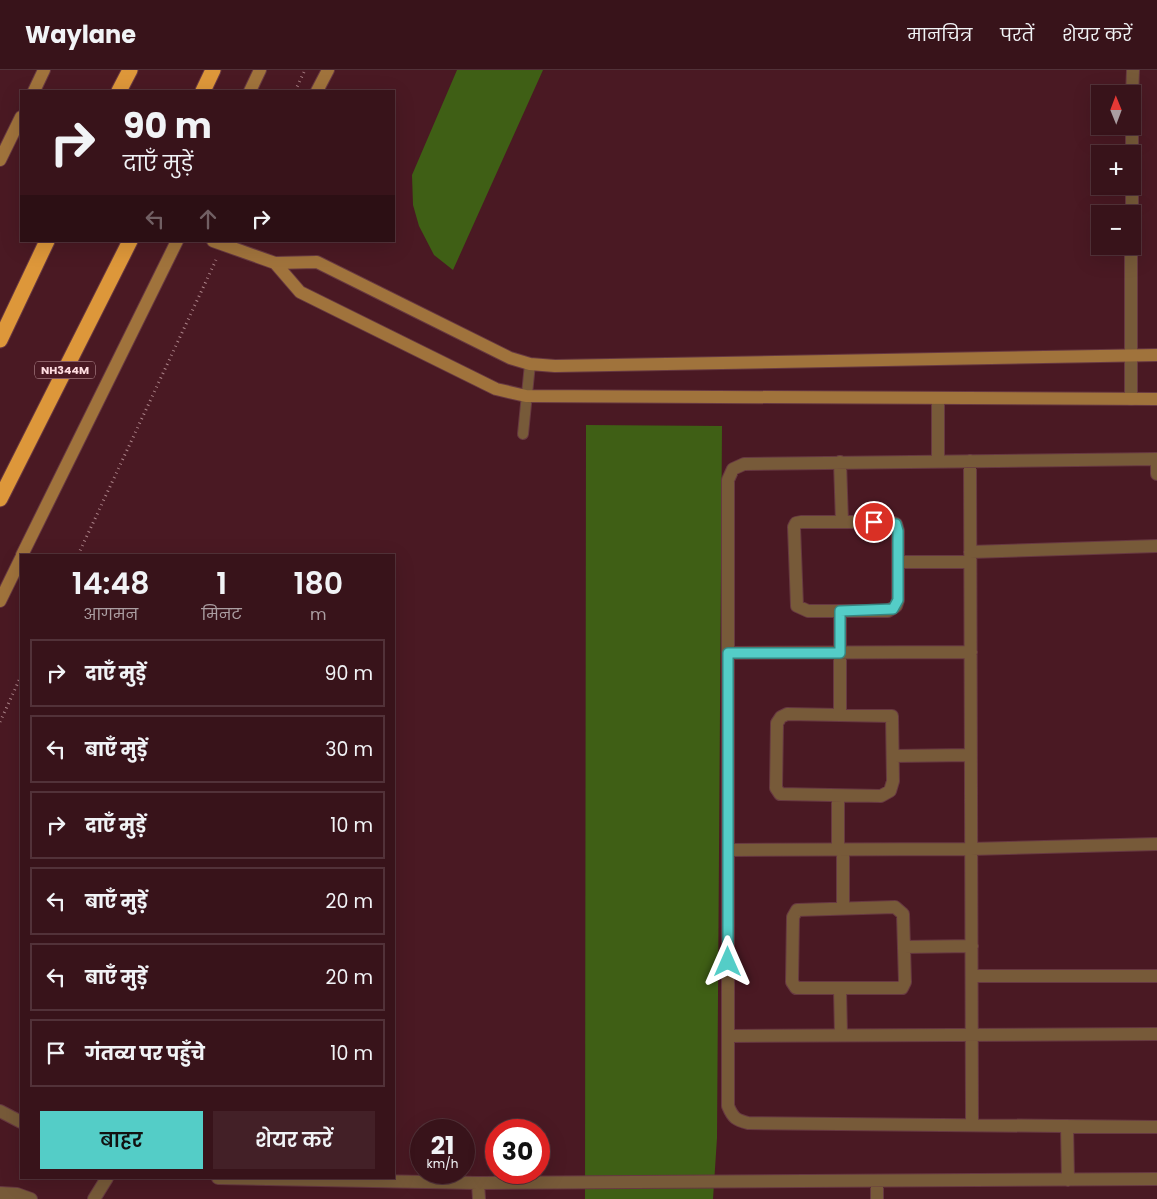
<!DOCTYPE html>
<html lang="hi">
<head>
<meta charset="utf-8">
<style>
  :root { --surface:#38131a; --page:#432027; --text:#f1f3f6; --muted:#ab9ea2; --line:#523239; --accent:#54cdc7 }
  body { margin:0; font-family:Poppins,"Noto Sans Devanagari",sans-serif; background:var(--page); color:var(--text); height:100vh; display:flex; flex-direction:column; font-size:19px; white-space:nowrap }
  * { box-sizing:border-box; margin:0 }
  p { font-size:16px; color:var(--muted) }
  .icon { flex:none; width:28px; height:28px; fill:none; stroke:currentColor; stroke-width:2; stroke-linecap:round; stroke-linejoin:round }
  .map { position:relative; flex:1; overflow:hidden }
  .side { position:absolute; left:20px; top:484px; width:375px; height:625px; display:flex; flex-direction:column; background:var(--surface); border-radius:0px; box-shadow:0 5px 20px #0002,0 0 0 1px var(--line) }
  .side>* { flex:none }
  .top-card { position:absolute; left:20px; top:20px; width:375px; height:152px; border-radius:0px; box-shadow:0 5px 20px #0002,0 0 0 1px var(--line); background:#38131a; color:var(--text); overflow:hidden }
  .needle { width:32px; rotate:359deg }
  .controls { position:absolute; left:1091px; top:15px; display:grid; gap:10px }
  .controls a { display:grid; place-items:center; width:50px; height:50px; border-radius:0px; background:var(--surface); box-shadow:0 5px 20px #0002,0 0 0 1px var(--line); font-size:25px }
  .speed { position:absolute; left:410px; top:1049px; display:flex; gap:10px; font-size:25px; font-weight:700; text-align:center }
  .speed>* { display:grid; place-content:center; width:65px; height:65px; border-radius:50%; background:var(--surface); box-shadow:0 5px 20px #0002,0 0 0 1px var(--line); line-height:1 }
  .speed small { font-size:12px; font-weight:400 }
  .speed .limit { border:8px solid #d22; background:#fff; color:#111 }
  .pin { position:absolute; display:grid; place-items:center; width:42px; height:42px; color:#fff; margin:-21px; border:2px solid #fff; border-radius:50%; box-shadow:0 1px 5px #0007 }
  .me { position:absolute; width:55px; margin:-28px; rotate:0deg; stroke-linejoin:round; filter:drop-shadow(0 0 4px #0008) }
  .turn { display:flex; align-items:center; gap:18px; height:105px; padding:0 20px; font-size:22px }
  .turn .icon { width:65px; height:65px; stroke-width:2.5 }
  .turn b { display:block; font-size:35px; line-height:42px }
  .lanes { display:flex; align-items:center; height:48px; padding:0 20px; background:#0003; justify-content:center; gap:25px; direction:ltr }
  .lanes .off { opacity:.35 }
  .eta { display:flex; justify-content:space-evenly; align-items:center; height:85px; text-align:center }
  .eta b { font-size:30px; font-weight:600; line-height:35px }
  .button { display:flex; gap:10px; margin-top:auto; padding:10px 20px }
  .button a { flex:1; height:58px; border-radius:0px; background:var(--accent); color:#111; font-size:20px; font-weight:600; line-height:58px; text-align:center }
  .button a+a { background:var(--page); color:var(--text) }
  ul { padding:0; list-style:none }
  li { display:flex; align-items:center; gap:15px; height:68px; margin:0 10px 8px; padding:0 10px; border:2px solid var(--line); border-radius:0px }
  li div { flex:1 }
  li b { display:block; font-size:19px }
  li em { font-style:normal }
  header { display:flex; align-items:center; gap:30px; box-sizing:border-box; height:70px; padding:0 25px; background:var(--surface); border-bottom:1px solid var(--line) }
  header strong { font-size:24px }
  nav { display:flex; gap:28px; margin-inline-start:auto; font-size:18px }
  .map>svg:first-child { display:block }
</style>
</head>
<body>
<header>
<strong>Waylane</strong>
<nav><a>मानचित्र</a><a>परतें</a><a>शेयर करें</a></nav>
</header>
<div class="map">
<svg width="1157" height="1129" viewBox="0 0 1157 1129">
  <rect width="100%" height="100%" fill="#4a1923"/>
  <!-- green -->
  <path fill="#3f5f15" d="M457,0H543L453,200L434,185L419,156L413,135L412,105Z
    M586,355L722,356L717,1068L713,1129H585Z"/>
  <g fill="none" stroke-linecap="round" stroke-linejoin="round">
    <defs>
      <path id="lane" d="M523,364L530,294"/>
      <path id="street" d="M1132,27L1133,0
        M1132,84V56
        M1132,144V116
        M938,328V391
        M1131,329V176
        M1157,389L744,394L733,399L728,410V1036C733,1048 736,1050 748,1053L1157,1057
        M1157,389V404
        M970,391L972,1055
        M840,392L842,452
        M801,452H891L896,454L898,461V530L896,536L888,541H808L797,536L794,457L796,453Z
        M970,482L1157,476
        M898,492H970
        M840,541V644
        M728,583L971,582
        M787,644L892,646L893,711L890,721L881,726L780,724L776,718L777,653L781,647Z
        M893,686L971,685
        M838,726V780
        M728,780L971,779L1157,774
        M843,780V838
        M895,837L903,844L905,912L902,918H796L792,912L793,847L797,840Z
        M904,877L972,876
        M972,906H1157
        M840,919L841,965
        M729,966L1157,964
        M0,1041L21,1052
        M1067,1056L1068,1110
        M218,1108L478,1113L1157,1109
        M877,1111V1129
        M478,1113L479,1129
        M0,1123L17,1124L31,1129
        M94,1129L107,1108"/>
      <path id="secondary" d="M34,21L44,0
        M250,21L260,0
        M317,21L328,0
        M0,90L21,47
        M213,171L275,193L317,192L510,288L530,294L555,296L1157,285
        M275,193L300,222L496,319L526,326L1157,329
        M22,485L177,171
        M0,531L21,488"/>
      <path id="highway" d="M119,21L130,0
        M203,21L213,0
        M0,270L47,171
        M0,429L130,171"/>
    </defs>
    <!-- lane casing -->
    <use href="#lane" stroke="#673841" stroke-width="12"/>
    <!-- street casing -->
    <use href="#street" stroke="#673841" stroke-width="14"/>
    <!-- secondary casing -->
    <use href="#secondary" stroke="#673841" stroke-width="14"/>
    <!-- highway casing -->
    <use href="#highway" stroke="#673841" stroke-width="17"/>
    <!-- path -->
    <path stroke="#ab8288" stroke-width="3" stroke-dasharray="1 4" stroke-linecap="butt" d="M295,21L305,0
      M78,485L216,190
      M0,652L21,606"/>
    <!-- lane -->
    <use href="#lane" stroke="#775a39" stroke-width="10"/>
    <!-- street -->
    <use href="#street" stroke="#775a39" stroke-width="12"/>
    <!-- secondary -->
    <use href="#secondary" stroke="#a0733c" stroke-width="12"/>
    <!-- highway -->
    <use href="#highway" stroke="#dd973a" stroke-width="15"/>
  </g>
  <g fill="none" stroke-linecap="round" stroke-linejoin="round">
    <defs>
      <path id="route" d="M728,892V583H840V541L893,539L898,530V461L896,454L874,452"/>
    </defs>
    <!-- route casing -->
    <use href="#route" stroke="#378581" stroke-width="12"/>
    <!-- route -->
    <use href="#route" stroke="#54cdc7" stroke-width="9"/>
  </g>
  <g text-anchor="middle" dominant-baseline="central" stroke-width="5" stroke-linejoin="round" paint-order="stroke">
    <!-- shield labels -->
    <rect fill="#4a1923" stroke="#c8a2a7" stroke-width="1" x="35" y="291.5" width="60" height="17" rx="4"/>
    <g font-size="11" font-weight="bold" fill="#fedce0">
      <text x="65" y="300">NH344M</text>
    </g>
  </g>
</svg>
<div class="controls">
<a><svg class="needle" viewBox="-14 -14 28 28"><path d="M0-13l5 13h-10z" fill="#e53935"/><path d="M0 13l5-13h-10z" fill="#ab9ea2"/></svg></a>
<a>+</a>
<a>−</a>
</div>
<div class="speed"><div>21<small>km/h</small></div><div class="limit">30</div></div>
<div class="pin" style="left:874px;top:452px;background:#d93025"><svg class="icon" aria-label="arrive" viewBox="0 0 24 24"><path d="M6 21V4h12l-3 4 3 4H6"/></svg></div>
<svg class="me" style="left:728px;top:892px" viewBox="-20 -20 40 40"><path d="M0-17L14 15 0 8-14 15z" fill="#54cdc7" stroke="#fff" stroke-width="4"/></svg>
<div class="top-card">
<div class="turn"><svg class="icon" aria-label="right" viewBox="0 0 24 24"><path d="M7 20v-9h11M14 6l5 5-5 5"/></svg><div><b>90 m</b>दाएँ मुड़ें</div></div>
<div class="lanes"><svg class="icon off" aria-label="left" viewBox="0 0 24 24"><path d="M17 20v-9H6M10 6l-5 5 5 5"/></svg><svg class="icon off" aria-label="ahead" viewBox="0 0 24 24"><path d="M12 20V5M6 11l6-6 6 6"/></svg><svg class="icon" aria-label="right" viewBox="0 0 24 24"><path d="M7 20v-9h11M14 6l5 5-5 5"/></svg></div>
</div>
<section class="side">
<div class="eta">
<div><b>14:48</b><p>आगमन</p></div>
<div><b>1</b><p>मिनट</p></div>
<div><b>180</b><p>m</p></div>
</div>
<ul>
<li><svg class="icon" aria-label="right" viewBox="0 0 24 24"><path d="M7 20v-9h11M14 6l5 5-5 5"/></svg><div><b>दाएँ मुड़ें</b></div><em>90 m</em></li>
<li><svg class="icon" aria-label="left" viewBox="0 0 24 24"><path d="M17 20v-9H6M10 6l-5 5 5 5"/></svg><div><b>बाएँ मुड़ें</b></div><em>30 m</em></li>
<li><svg class="icon" aria-label="right" viewBox="0 0 24 24"><path d="M7 20v-9h11M14 6l5 5-5 5"/></svg><div><b>दाएँ मुड़ें</b></div><em>10 m</em></li>
<li><svg class="icon" aria-label="left" viewBox="0 0 24 24"><path d="M17 20v-9H6M10 6l-5 5 5 5"/></svg><div><b>बाएँ मुड़ें</b></div><em>20 m</em></li>
<li><svg class="icon" aria-label="left" viewBox="0 0 24 24"><path d="M17 20v-9H6M10 6l-5 5 5 5"/></svg><div><b>बाएँ मुड़ें</b></div><em>20 m</em></li>
<li><svg class="icon" aria-label="arrive" viewBox="0 0 24 24"><path d="M6 21V4h12l-3 4 3 4H6"/></svg><div><b>गंतव्य पर पहुँचे</b></div><em>10 m</em></li>
</ul>
<div class="button"><a>बाहर</a><a>शेयर करें</a></div>
</section>
</div>
</body>
</html>
